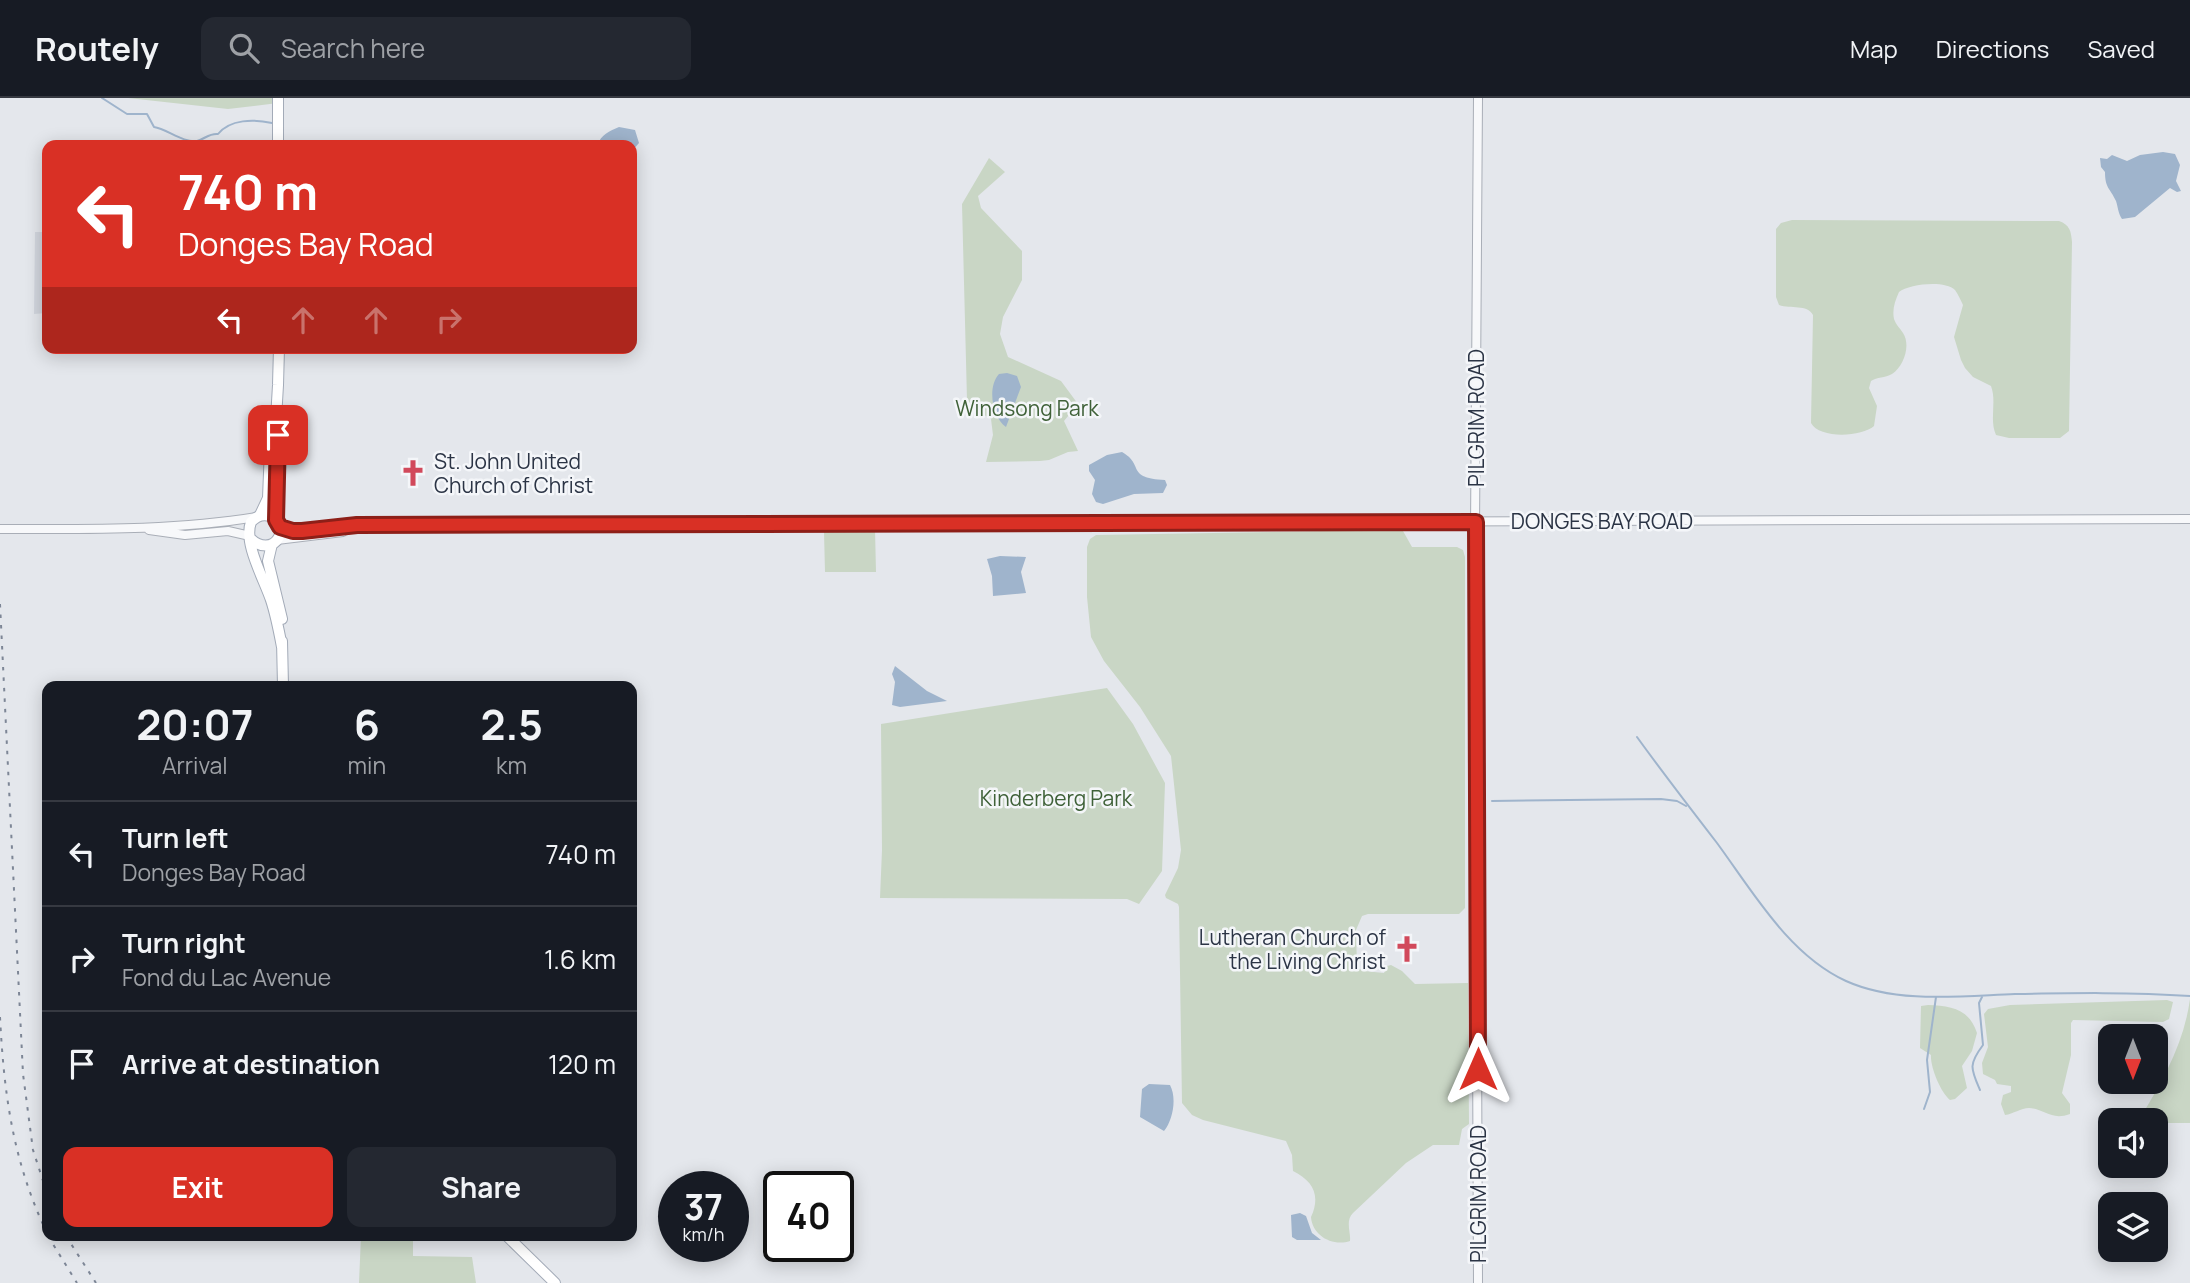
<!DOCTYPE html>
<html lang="en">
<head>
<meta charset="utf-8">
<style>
  :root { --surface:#171b24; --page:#242831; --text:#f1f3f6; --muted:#9ea1a6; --line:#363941; --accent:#d93025 }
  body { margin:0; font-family:Manrope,sans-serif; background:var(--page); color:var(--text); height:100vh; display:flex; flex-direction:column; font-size:26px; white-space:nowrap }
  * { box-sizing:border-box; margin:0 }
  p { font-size:23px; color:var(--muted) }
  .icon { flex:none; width:38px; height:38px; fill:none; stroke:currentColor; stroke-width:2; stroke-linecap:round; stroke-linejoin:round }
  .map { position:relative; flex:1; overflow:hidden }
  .panel { position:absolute; left:42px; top:583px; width:595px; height:560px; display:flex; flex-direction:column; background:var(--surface); border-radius:14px; box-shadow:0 4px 18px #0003 }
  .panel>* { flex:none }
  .hud { position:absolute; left:42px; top:42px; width:595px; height:214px; border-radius:14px; box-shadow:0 4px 18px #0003; background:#d93025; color:#fff; overflow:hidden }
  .needle { width:46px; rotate:180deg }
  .buttons { position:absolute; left:2098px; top:926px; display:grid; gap:14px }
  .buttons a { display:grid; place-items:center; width:70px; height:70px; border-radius:14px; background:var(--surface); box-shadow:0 4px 18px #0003; font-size:35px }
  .speed { position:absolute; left:658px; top:1073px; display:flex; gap:14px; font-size:35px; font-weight:700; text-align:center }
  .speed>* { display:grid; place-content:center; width:91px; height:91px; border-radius:50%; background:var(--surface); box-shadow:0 4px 18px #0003; line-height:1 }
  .speed small { font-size:18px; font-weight:400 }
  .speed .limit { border:4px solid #111; border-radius:10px; background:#fff; color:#111 }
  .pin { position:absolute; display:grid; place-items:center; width:60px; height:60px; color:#fff; margin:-30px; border-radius:14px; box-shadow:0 4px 10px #0006 }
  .me { position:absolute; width:77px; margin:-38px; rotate:0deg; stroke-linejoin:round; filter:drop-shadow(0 0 5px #0008) }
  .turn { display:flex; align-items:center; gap:24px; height:147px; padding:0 21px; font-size:32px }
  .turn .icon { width:91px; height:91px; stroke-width:2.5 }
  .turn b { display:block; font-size:49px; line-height:60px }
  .lanes { display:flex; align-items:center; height:66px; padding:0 21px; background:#0003; justify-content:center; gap:35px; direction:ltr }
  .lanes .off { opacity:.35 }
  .eta { display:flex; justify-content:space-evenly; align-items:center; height:119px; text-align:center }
  .eta b { font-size:42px; font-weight:700; line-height:49px }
  .action { display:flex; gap:14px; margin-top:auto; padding:14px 21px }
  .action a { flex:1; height:80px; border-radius:14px; background:var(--accent); color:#fff; font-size:28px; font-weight:700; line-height:80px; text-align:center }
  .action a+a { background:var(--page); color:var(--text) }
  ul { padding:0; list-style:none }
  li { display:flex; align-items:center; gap:21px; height:105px; padding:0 21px; border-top:2px solid var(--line) }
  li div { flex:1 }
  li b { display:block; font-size:26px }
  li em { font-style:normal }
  header { display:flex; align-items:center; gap:42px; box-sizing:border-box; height:98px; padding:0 35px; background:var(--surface); border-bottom:2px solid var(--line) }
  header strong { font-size:33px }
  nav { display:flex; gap:38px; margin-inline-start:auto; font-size:24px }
  .search { width:490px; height:63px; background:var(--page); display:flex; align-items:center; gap:18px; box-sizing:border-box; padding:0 24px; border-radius:14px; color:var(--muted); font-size:26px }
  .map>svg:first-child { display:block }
</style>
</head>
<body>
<header>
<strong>Routely</strong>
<div class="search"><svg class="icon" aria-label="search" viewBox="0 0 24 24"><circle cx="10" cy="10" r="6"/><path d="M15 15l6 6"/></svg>Search here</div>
<nav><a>Map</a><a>Directions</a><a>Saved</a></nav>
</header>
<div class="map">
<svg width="2190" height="1185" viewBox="0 0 2190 1185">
  <rect width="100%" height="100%" fill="#e4e7ec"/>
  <!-- built -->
  <path fill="#d2d6de" d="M35,134H47V215L34,216Z"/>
  <!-- green -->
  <path fill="#c9d6c5" d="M128,0H278V5L228,11Z
    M989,60L1005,74L978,98L981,110L1022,153V182L1003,219L1000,236L1008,259L1061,283L1078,306L1064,323L1078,353L1068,354L1049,362L1040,363L986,364L993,337L991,321L976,312L967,302L962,106Z
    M1792,122L2059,123C2070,127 2071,133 2072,144L2069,333L2060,340H2009L1996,337C1989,322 1997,304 1991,288L1973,279L1965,270L1961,262L1954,239L1963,207C1961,203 1958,196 1955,192C1945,182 1909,186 1899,194C1895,203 1892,211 1894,221C1896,227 1900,230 1903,235C1911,247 1904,268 1892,276C1885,280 1877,279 1871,283L1869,290L1877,308L1874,328C1862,339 1819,341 1811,325L1813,217C1807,206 1791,211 1779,207L1776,199V131L1781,125Z
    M838,431H875L876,474H825L824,434Z
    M1323,433H1403L1412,449H1457L1463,452L1465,459V810L1459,816H1368L1362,818L1356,832L1357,870L1364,873L1384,875L1387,868L1391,867L1402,873L1415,886L1468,885L1469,1026L1462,1031L1459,1047H1433L1406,1065L1353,1115C1345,1123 1351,1134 1350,1143C1332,1149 1312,1137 1311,1119C1321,1097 1313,1083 1293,1073L1292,1057L1286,1043L1203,1022L1192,1017L1182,1005L1179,809L1178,806L1166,800L1165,797L1178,770L1181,752L1171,658L1140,609L1104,563L1091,539L1087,499V449L1090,441L1096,437Z
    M1107,590L1133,626L1165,685L1162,773L1139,806L1127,801L880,800L882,752L881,626Z
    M2190,901V1025H2156V1022H2139C2162,984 2184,946 2190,901Z
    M2167,902L2173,904L2169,921L2163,924L2073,922L2071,925V957L2062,995L2070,1006V1016C2051,1023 2045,1011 2029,1010C2021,1010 2013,1016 2005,1017L2001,1006L2003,997L2011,994V988L1997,986L1995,982L1983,976L1982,965L1988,949L1984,916L1988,911L2010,907Z
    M1928,907C1950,908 1969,910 1977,935L1972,953L1962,968L1967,990L1955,1001L1950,1002C1941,995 1930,969 1931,957L1920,950L1921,908Z
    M361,1138H413V1158L472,1159L476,1185H359Z"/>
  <!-- water -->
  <path fill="#9fb4cc" d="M619,29L635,32L639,45L632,53V47H598C600,37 610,33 619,29Z
    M2163,54L2175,56L2180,67L2176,83L2181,93L2177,94L2170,90L2135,119L2122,121C2118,115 2118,109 2116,103C2110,90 2105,90 2105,74L2101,69L2100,60L2107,61L2112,57L2127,63L2140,57Z
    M1007,275L1017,278L1021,289L1006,329C992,319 987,289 999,276Z
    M1122,354C1145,367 1125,380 1165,382L1167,387L1163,395L1134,396L1103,406L1096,404L1092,396L1095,382L1089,373V367L1107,357Z
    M1000,458L1026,459L1021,474L1026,495L993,498L992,478L987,461Z
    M895,568L927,593L947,603L900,609L892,607L895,584L892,576Z
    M1149,986L1170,987C1177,1000 1173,1022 1164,1033L1140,1019L1142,991Z
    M1300,1115L1306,1118L1312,1135L1321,1142H1297L1292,1139L1291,1117Z"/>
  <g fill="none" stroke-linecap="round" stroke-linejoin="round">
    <!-- stream -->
    <path stroke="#9fb4cc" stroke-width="2" d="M102,0L127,16H147L154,29C167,31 183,45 197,43C205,41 209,35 218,36C230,21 254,21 272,25
      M1637,639C1663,675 1690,710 1717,745C1753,794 1789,857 1846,883C1897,906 1961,898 2015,896C2073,895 2132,894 2190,898
      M1492,703L1661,701L1677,703L1686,708
      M1980,992C1971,971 1968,967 1983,947L1979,905L1982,899
      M1924,1011L1930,994L1927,962L1936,899"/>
    <defs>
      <path id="tertiary" d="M1478,0L1475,433L1478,1185
        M280,429L294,433L357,427L2190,421
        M0,431C86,431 172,433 257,419
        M149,432L185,437L228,433L250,438
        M277,442L343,434"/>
      <path id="primary" d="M278,0V47
        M260,417L268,400L270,350L276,321L278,287L279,250
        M277,422C268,415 259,415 251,424C243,445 264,481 271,502C276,517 279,533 282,549
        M251,441C259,449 273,451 279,439C283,431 276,422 276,413C275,387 277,361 278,335
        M272,446L268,463L282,521
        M282,543L283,588
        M507,1138L555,1185"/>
    </defs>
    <!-- tertiary casing -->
    <use href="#tertiary" stroke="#a9aeb7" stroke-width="10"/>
    <!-- primary casing -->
    <use href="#primary" stroke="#a3abb8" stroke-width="12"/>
    <!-- tertiary -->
    <use href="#tertiary" stroke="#f7f8fa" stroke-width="8"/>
    <!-- primary -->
    <use href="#primary" stroke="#fff" stroke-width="10"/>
    <!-- rail -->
    <path stroke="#7d8696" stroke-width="2" stroke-dasharray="3.5 7" stroke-linecap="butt" d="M0,506L23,976L33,1052L47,1095
      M0,919C4,997 13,1064 47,1135
      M48,1138L77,1185
      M66,1138L96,1185"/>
  </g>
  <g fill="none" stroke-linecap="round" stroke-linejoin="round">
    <defs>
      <path id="route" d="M278,337L276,422L280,429L293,433H302L357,427L1476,424L1478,971"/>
    </defs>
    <!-- route casing -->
    <use href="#route" stroke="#8d1f18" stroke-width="18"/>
    <!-- route -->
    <use href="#route" stroke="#d93025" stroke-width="12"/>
  </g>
  <!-- icons -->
  <defs>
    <symbol id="church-bare" viewBox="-9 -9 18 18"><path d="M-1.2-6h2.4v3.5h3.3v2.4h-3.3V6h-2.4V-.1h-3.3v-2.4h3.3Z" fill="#d1495b" stroke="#f4f6f9" stroke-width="2.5" paint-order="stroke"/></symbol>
  </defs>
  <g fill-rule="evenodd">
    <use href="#church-bare" x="394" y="356" width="38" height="38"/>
    <use href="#church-bare" x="1388" y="832" width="38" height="38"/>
  </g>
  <g text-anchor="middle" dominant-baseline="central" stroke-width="5" stroke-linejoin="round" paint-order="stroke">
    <!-- park labels -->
    <g font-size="21" fill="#3f6138" stroke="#f4f6f9">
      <text x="1027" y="310">Windsong Park</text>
      <text x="1056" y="700">Kinderberg Park</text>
    </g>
    <!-- street labels -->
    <g font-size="21" fill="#2b3445" stroke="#f4f6f9">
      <text transform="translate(1476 320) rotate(-90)">PILGRIM ROAD</text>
      <text x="1602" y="423">DONGES BAY ROAD</text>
      <text transform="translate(1478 1096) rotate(-90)">PILGRIM ROAD</text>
    </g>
    <!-- poi labels -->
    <g font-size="21" fill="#2b3445" stroke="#f4f6f9" text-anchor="start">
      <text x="434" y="363">St. John United<tspan x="434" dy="24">Church of Christ</tspan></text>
      <text x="1386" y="839" text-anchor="end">Lutheran Church of<tspan x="1386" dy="24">the Living Christ</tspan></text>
    </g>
  </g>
</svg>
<div class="buttons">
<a><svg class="needle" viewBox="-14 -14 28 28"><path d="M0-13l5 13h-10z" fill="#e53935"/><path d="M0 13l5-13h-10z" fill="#9ea1a6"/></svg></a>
<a><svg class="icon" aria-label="sound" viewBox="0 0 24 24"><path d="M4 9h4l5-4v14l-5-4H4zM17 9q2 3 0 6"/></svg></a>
<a><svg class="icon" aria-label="layers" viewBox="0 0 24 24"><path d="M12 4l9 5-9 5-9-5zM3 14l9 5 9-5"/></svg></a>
</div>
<div class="speed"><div>37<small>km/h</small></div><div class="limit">40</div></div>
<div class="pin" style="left:278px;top:337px;background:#d93025"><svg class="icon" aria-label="arrive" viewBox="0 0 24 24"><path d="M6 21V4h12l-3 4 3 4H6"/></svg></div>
<svg class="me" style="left:1478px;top:971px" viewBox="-20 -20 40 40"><path d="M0-17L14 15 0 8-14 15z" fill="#d93025" stroke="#fff" stroke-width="4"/></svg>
<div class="hud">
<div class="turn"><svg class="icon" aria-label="left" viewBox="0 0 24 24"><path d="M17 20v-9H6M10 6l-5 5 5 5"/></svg><div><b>740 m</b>Donges Bay Road</div></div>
<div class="lanes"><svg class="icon" aria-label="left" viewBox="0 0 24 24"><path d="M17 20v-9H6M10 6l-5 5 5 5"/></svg><svg class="icon off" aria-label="ahead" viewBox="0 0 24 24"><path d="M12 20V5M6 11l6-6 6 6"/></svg><svg class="icon off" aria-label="ahead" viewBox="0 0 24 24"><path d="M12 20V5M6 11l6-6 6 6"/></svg><svg class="icon off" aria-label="right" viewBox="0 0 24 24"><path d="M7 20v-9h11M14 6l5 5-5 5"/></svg></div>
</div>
<section class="panel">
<div class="eta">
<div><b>20:07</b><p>Arrival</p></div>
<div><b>6</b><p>min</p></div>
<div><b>2.5</b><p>km</p></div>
</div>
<ul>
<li><svg class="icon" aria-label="left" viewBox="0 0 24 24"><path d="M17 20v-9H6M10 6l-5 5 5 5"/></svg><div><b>Turn left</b><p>Donges Bay Road</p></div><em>740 m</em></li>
<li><svg class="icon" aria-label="right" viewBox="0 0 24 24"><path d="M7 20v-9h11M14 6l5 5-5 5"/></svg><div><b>Turn right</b><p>Fond du Lac Avenue</p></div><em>1.6 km</em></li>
<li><svg class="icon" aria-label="arrive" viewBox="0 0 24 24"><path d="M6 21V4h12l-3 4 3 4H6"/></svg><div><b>Arrive at destination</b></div><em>120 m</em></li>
</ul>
<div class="action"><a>Exit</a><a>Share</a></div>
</section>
</div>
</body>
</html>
